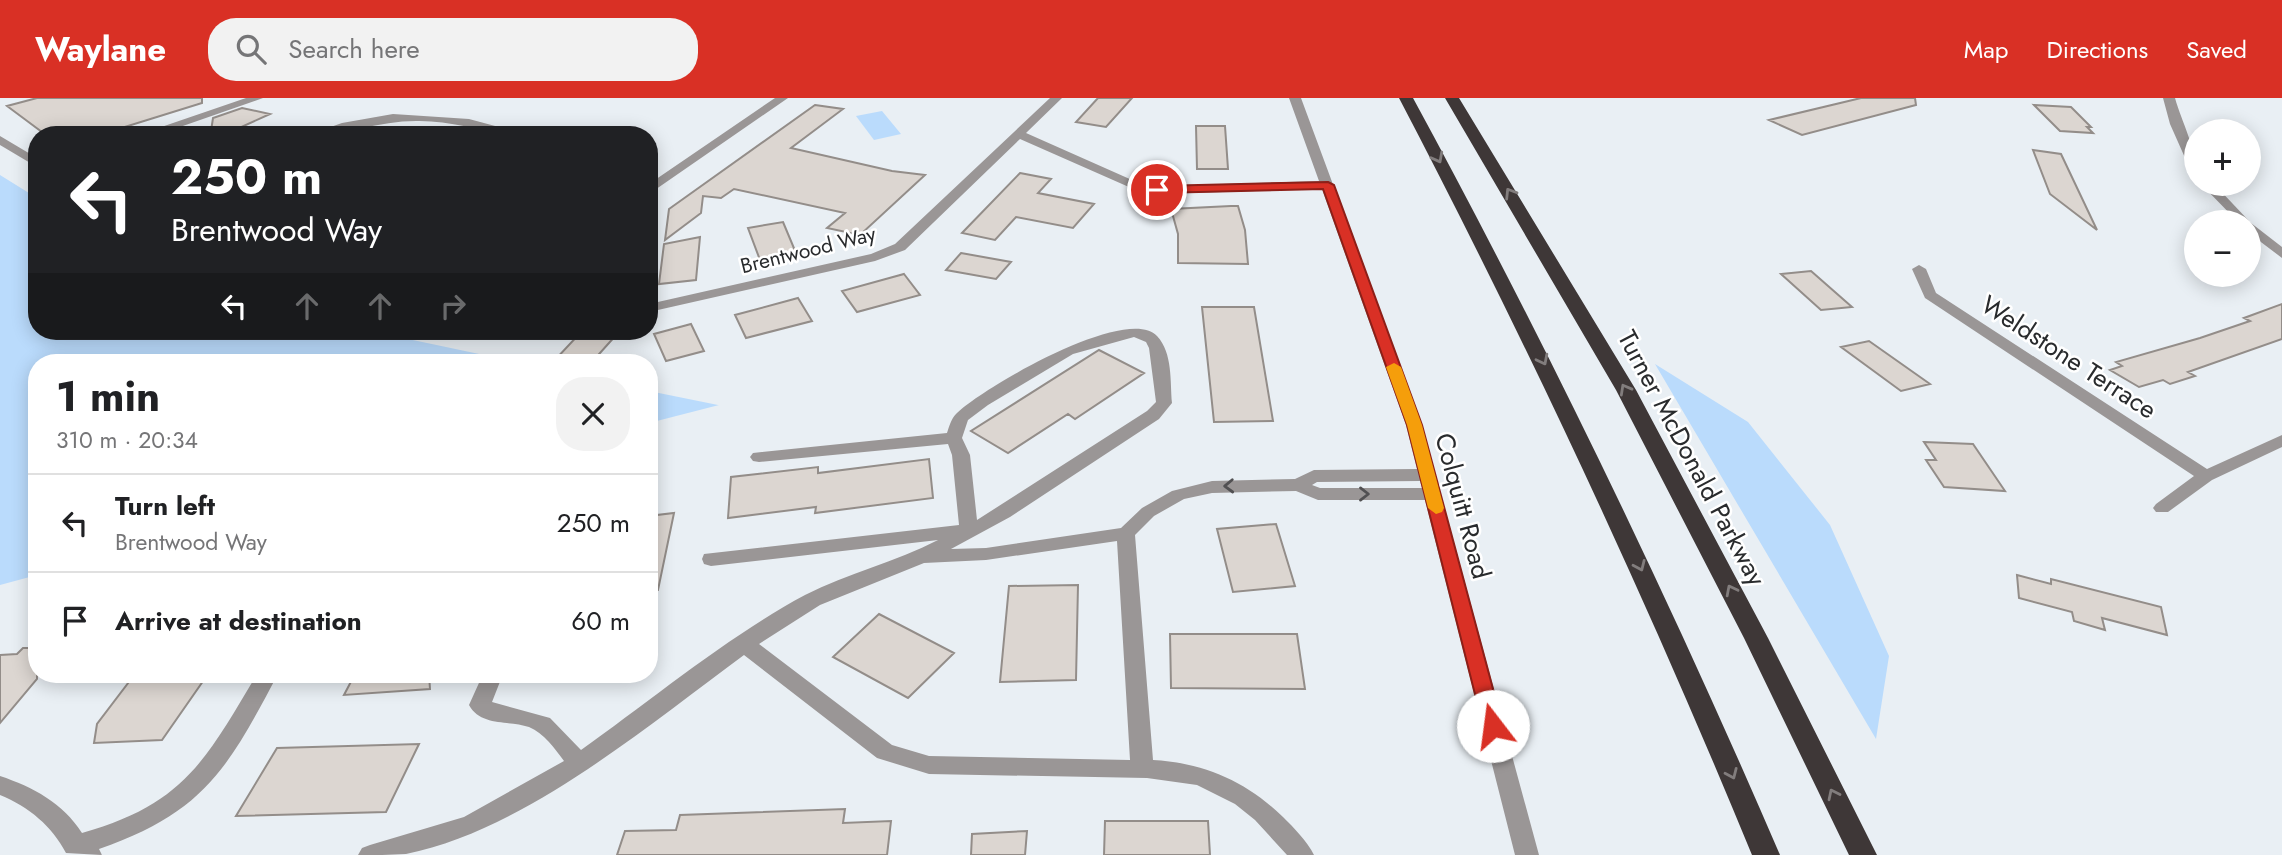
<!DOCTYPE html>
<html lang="en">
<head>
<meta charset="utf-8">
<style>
  :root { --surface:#fff; --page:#f2f2f2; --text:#202124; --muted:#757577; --line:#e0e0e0; --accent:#d93025 }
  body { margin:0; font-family:Jost,sans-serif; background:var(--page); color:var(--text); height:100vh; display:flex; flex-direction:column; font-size:26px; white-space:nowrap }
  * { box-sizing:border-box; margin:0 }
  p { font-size:23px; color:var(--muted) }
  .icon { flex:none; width:38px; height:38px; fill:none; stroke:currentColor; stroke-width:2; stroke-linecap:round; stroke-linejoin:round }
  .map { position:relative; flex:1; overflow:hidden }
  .panel { position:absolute; left:28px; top:256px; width:630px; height:329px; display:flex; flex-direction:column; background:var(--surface); border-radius:28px; box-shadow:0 4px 18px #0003 }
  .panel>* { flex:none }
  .hud { position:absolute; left:28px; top:28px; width:630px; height:214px; border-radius:28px; box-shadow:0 4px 18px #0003; background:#202124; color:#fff; overflow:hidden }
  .controls { position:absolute; left:2184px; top:21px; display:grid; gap:14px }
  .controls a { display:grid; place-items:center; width:77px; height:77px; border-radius:50%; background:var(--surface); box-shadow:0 4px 18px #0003; font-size:35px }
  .pin { position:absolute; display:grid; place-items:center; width:60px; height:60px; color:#fff; margin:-30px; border:4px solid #fff; border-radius:50%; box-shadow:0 2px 7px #0007 }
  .me { position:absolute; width:77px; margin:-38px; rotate:345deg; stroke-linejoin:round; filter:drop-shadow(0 0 5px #0008) }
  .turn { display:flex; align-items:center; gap:24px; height:147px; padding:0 28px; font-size:32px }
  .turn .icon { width:91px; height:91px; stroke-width:2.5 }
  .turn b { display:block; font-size:49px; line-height:60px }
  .lanes { display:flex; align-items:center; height:66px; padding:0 28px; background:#0003; justify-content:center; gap:35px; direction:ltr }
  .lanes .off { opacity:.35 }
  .round { display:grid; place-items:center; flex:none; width:74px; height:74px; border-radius:28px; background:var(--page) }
  .summary { display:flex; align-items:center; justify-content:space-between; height:119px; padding:0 28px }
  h1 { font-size:42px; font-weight:700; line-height:52px }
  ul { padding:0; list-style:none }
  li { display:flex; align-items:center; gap:21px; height:98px; padding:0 28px; border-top:2px solid var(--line) }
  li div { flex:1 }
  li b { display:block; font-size:26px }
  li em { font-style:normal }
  header { display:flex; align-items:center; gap:42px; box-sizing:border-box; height:98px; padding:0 35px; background:var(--accent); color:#fff }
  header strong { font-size:33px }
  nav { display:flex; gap:38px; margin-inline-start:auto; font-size:24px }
  .search { width:490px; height:63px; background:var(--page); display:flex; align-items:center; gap:18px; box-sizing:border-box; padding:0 24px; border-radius:28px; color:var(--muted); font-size:26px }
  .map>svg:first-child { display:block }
</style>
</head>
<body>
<header>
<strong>Waylane</strong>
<div class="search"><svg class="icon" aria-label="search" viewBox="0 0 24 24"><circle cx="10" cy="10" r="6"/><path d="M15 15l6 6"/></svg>Search here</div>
<nav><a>Map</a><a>Directions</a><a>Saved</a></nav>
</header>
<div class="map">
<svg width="2282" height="757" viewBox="0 0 2282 757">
  <rect width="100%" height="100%" fill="#e9eff4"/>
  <!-- green -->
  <path fill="#badbfc" d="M882,13L901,36L874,42L856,18Z
    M0,77L37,100V233H370L517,264H37V477L0,487Z
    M1655,266L1748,324L1830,427L1889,558L1876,641Z
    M649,293L718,307H719L649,325Z"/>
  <!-- building -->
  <path fill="#dcd6d1" stroke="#938d89" stroke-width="2" d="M37,0H202V5L99,37H46L7,8Z
    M1098,0H1132L1106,29L1076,24Z
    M1861,0H1915L1916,7L1802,37L1769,22Z
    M815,7L843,11L791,50L892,73L925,77L860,137L827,130L845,115L734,91L721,100L703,98L701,115L665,142L669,111Z
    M2034,7L2071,9L2091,29H2087L2093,35L2060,33Z
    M242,10L270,16L226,36L211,33L213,20Z
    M1196,28H1225L1228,71H1197Z
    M2033,52L2061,56L2097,132L2050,96Z
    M1020,75L1051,81L1038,95L1094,106L1073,130L1016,119L995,142L962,135Z
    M1231,108H1238L1245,132L1248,166L1178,165V136L1171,111Z
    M783,124L796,155L760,162L748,130Z
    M700,139L696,182L659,186L664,146Z
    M961,155L1011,164L996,181L946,172Z
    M1811,173L1852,209L1821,212L1781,176Z
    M904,176L920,197L857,214L842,193Z
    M798,200L812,223L746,240L735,217Z
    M2282,206V241L2188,274L2195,278L2170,286L2163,282L2139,289L2110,272L2122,268L2116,264L2200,240L2250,223L2244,220Z
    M1202,209H1254L1273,323L1214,324Z
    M691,226L704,253L666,263L654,236Z
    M582,233L617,236L592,264H553Z
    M1869,243L1930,286L1901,293L1841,249Z
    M1099,252L1144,275L1075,321L1068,316L1008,355L971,333Z
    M1924,344L1973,346L2005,393L1944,389L1926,362H1936Z
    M929,361L933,400L815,415L816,409L728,420L731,379L818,369V375Z
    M674,415L658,492L649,491V418Z
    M1276,426L1295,488L1233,494L1217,431Z
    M2017,477L2051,486V481L2161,509L2167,537L2102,520L2105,532L2074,523L2072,514L2019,500Z
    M1078,487L1076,582L1000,584L1009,488Z
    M879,516L954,555L908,600L833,559Z
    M1170,536H1297L1305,591L1171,590Z
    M23,550H37V581L0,625V557L17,556Z
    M135,576H208L162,642L94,645L97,626Z
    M355,576H429L430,591L344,597Z
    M419,646L386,714L236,718L277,650Z
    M845,711L843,725L891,723L887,757H617L625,733L676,732L680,717Z
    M1105,723H1208L1210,757H1104Z
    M1027,733L1025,757H971L972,736Z"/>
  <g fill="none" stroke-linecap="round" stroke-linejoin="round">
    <!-- minor -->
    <path fill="#9a9696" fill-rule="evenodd" d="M246,0H263L157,37H138Z
      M775,0H788L649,96V86Z
      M1050,0H1062L1026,35L1141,86L1157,88L1319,83L1289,0H1301L1422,327L1539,757H1515L1425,402H1318L1296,393L1212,395L1184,401L1154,418L1135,437L1153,662C1204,665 1246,683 1283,719C1294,730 1307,743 1314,757H1287L1255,722L1235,706L1197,687L1147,680L929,676L877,660L744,557C647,628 525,732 406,756C391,757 373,757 358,757L362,750L370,747L464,719L564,663C555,651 544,635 529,629C509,622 481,629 469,607L483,576H503L492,604L550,620L581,652C651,602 730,537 805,497C848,475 896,464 938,442L711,468L704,466L702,461L704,456L959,427L952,357L948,346L759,364L753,363L750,359L753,355L947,335C949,329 951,321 956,316C982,290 1127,206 1157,238C1173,255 1170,284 1172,305L1159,321L1010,419L951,451L986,450L1121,430L1142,410L1172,393L1212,383L1295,381L1314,372L1417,371L1406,327L1322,91L1157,96L1138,93L1020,41L905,152L875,163L649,214V206L871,156L895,146ZM1134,239L1146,244L1149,250L1156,304L1147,313L977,422L970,357L962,340L968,322L988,307L1073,256ZM1420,383L1422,390H1320L1312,387L1317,384ZM1117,443L1130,662L929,658L892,647L759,546L820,507L924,465L986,462Z
      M2163,0H2175C2182,25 2196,49 2196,75L2190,71L2170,26Z
      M393,16L469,21L529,37C491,37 454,22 416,23C379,23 344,37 308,37L342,25Z
      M0,38L37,60V69L0,47Z
      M2201,86H2214L2251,125L2282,149V160L2249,135V124H2238Z
      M1919,167L1926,171L1936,195L2207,371L2282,337V349L2212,382L2168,414H2156L2153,410L2156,406L2194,378L1925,200L1912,171Z
      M257,576H278C228,670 205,714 99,751L102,757L66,755C52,728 29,709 0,697V678C33,689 63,705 82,735C185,706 206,661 257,576Z"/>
    <!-- highway -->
    <path fill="#3e3737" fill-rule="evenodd" d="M1399,0H1413C1547,247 1669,499 1780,757H1752C1646,499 1528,247 1399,0Z
      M1445,0H1459L1636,292L1768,540L1877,757H1849L1744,540L1616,292Z"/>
  </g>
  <!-- one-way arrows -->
  <defs><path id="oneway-chevron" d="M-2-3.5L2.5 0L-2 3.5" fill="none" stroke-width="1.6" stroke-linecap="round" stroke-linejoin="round" transform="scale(1.75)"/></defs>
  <g stroke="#827d7d">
    <use href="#oneway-chevron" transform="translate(1438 60) rotate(62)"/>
    <use href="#oneway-chevron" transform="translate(1510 95) rotate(-122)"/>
    <use href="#oneway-chevron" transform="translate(1543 262) rotate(63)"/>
    <use href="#oneway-chevron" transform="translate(1625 291) rotate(-119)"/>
    <use href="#oneway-chevron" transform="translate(1640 468) rotate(66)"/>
    <use href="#oneway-chevron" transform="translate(1731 492) rotate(-117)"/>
    <use href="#oneway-chevron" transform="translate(1732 676) rotate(66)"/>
    <use href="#oneway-chevron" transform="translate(1833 696) rotate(-116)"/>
  </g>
  <g stroke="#515052">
    <use href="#oneway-chevron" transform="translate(1229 388) rotate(178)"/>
    <use href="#oneway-chevron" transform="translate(1364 396)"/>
  </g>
  <!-- route -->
  <path fill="#d93025" stroke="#8d1f18" stroke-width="2" d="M1328,84L1334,87L1422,327L1503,628L1500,634H1486L1483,628L1407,327L1323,91L1157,95L1151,92L1157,88Z"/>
  <!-- slow -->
  <path fill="#f59e0b" d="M1394,265L1401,269L1422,327L1444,410L1442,414L1436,416L1428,410L1407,327L1386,269Z"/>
  <g text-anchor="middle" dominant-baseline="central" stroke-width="5" stroke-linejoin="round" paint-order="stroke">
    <!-- far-street labels -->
    <g font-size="21" fill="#292b2d" stroke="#fff">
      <text transform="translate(808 152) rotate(-14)">Brentwood Way</text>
    </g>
    <!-- street labels -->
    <g font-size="26" fill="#292b2d" stroke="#fff">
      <text transform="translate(2069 259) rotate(33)">Weldstone Terrace</text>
      <text transform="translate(1692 360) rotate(62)">Turner McDonald Parkway</text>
      <text transform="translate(1463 408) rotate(75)">Colquitt Road</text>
    </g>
  </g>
</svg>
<div class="controls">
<a>+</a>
<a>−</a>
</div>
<div class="pin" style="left:1157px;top:92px;background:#d93025"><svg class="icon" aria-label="arrive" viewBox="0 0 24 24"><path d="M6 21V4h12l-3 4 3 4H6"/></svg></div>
<svg class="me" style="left:1493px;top:628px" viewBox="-20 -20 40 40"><circle r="19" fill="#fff"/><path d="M0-13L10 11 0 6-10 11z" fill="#d93025"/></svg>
<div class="hud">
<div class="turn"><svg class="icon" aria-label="left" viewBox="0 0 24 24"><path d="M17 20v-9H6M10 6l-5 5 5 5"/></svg><div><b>250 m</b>Brentwood Way</div></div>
<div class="lanes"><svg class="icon" aria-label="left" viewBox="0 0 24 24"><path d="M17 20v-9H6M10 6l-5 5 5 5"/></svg><svg class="icon off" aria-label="ahead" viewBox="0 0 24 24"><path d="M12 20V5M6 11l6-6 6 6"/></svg><svg class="icon off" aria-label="ahead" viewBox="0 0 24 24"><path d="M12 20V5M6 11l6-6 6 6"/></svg><svg class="icon off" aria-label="right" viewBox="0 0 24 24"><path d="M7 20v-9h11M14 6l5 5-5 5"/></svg></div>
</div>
<section class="panel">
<div class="summary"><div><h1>1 min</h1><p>310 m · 20:34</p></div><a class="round"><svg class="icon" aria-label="close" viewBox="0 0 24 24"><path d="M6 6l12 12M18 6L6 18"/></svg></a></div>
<ul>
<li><svg class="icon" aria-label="left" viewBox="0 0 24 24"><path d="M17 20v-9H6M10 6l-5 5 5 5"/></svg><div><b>Turn left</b><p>Brentwood Way</p></div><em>250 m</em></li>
<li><svg class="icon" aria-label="arrive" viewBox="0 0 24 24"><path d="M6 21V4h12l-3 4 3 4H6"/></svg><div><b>Arrive at destination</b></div><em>60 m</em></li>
</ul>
</section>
</div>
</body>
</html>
